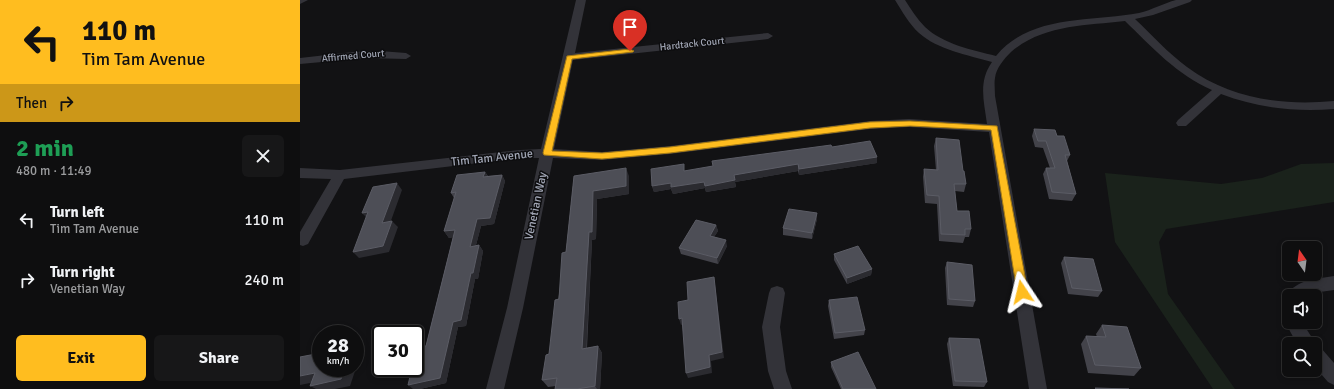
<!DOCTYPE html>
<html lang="en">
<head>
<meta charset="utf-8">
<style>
  :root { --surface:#0e0e0f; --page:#171718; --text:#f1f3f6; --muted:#9b9c9e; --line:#2e2e2f; --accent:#ffbd1f }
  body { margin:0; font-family:Signika,sans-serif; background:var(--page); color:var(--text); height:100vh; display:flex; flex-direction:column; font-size:15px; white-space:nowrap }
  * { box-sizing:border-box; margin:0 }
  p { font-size:13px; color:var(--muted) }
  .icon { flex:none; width:22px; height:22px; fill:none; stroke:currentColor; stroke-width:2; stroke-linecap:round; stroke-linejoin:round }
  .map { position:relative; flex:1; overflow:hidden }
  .sheet { display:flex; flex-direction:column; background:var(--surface); width:300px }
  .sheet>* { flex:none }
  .guide { background:#ffbd1f; color:#111; overflow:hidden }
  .needle { width:26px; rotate:346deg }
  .controls { position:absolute; left:982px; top:241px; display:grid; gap:8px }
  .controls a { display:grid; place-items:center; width:40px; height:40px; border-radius:6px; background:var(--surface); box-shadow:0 2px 6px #0003,0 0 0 1px var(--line); font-size:20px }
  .speed { position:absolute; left:12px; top:325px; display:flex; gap:8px; font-size:20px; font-weight:700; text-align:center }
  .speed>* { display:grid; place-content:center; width:52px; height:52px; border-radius:50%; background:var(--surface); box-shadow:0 2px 6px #0003,0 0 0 1px var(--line); line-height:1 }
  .speed small { font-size:10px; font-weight:400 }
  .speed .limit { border:2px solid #111; border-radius:6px; background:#fff; color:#111 }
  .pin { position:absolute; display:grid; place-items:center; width:34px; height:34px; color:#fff; margin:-41px -17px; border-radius:50% 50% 50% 0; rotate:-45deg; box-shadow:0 0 4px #0007 }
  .pin .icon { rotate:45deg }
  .me { position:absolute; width:44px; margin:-22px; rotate:350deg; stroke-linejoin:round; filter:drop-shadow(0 0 3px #0008) }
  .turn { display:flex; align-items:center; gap:14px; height:84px; padding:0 16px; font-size:18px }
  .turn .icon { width:52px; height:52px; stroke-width:2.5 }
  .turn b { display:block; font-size:28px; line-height:34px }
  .then { display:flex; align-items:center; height:38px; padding:0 16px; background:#0003; gap:8px; font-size:15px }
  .round { display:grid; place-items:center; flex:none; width:42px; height:42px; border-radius:6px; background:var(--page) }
  .summary { display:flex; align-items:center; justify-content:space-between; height:68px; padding:0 16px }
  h1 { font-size:24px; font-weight:700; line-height:30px; color:#1e9e55 }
  .action { display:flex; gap:8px; margin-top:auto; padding:8px 16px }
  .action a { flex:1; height:46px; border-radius:6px; background:var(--accent); color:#111; font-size:16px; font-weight:700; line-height:46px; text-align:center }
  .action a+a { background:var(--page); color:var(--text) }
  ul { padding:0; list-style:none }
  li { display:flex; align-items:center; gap:12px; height:60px; padding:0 16px }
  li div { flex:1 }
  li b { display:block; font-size:15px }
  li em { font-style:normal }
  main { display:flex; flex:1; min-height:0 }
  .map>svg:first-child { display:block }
</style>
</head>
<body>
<main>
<section class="sheet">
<div class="guide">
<div class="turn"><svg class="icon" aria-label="left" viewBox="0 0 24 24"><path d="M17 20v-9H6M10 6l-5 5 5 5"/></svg><div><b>110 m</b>Tim Tam Avenue</div></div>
<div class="then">Then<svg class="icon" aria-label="right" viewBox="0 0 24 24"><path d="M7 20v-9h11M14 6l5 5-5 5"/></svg></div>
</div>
<div class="summary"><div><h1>2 min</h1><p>480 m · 11:49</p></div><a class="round"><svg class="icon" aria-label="close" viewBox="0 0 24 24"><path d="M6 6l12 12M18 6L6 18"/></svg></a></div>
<ul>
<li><svg class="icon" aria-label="left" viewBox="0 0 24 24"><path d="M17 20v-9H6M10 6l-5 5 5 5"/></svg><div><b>Turn left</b><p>Tim Tam Avenue</p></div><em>110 m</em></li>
<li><svg class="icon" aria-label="right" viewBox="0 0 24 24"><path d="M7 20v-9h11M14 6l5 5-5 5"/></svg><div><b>Turn right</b><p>Venetian Way</p></div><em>240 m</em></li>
</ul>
<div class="action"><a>Exit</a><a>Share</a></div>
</section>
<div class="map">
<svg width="1034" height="389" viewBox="0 0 1034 389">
  <rect width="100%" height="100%" fill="#121214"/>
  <!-- green -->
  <path fill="#1a221b" d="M1034,163V202L866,229L859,242L868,294L935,389H913L815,242L805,173L921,184L962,178L1001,164Z"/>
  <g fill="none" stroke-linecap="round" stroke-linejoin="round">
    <!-- street -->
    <path fill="#333339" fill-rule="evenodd" d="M0,0H8L0,4Z
      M276,0H286L275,53L468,33L473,36L468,39L273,60L254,149L302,152L370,146L570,121L609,119L687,124C684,101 678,82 692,62C668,55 638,50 619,33C609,24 602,11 595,0H605C611,9 617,19 625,27C643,44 672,50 696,56C730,14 791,22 839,13C852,10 864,3 876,0C881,0 887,0 892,0L890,2L853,15L835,19C852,35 868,53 887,67C930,99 983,106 1034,101V109C995,112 958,108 921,94L886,126H878L876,123L878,120L912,90C877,75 852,47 825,21C785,26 744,24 711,52C704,59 696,68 695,78C694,83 695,90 695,96L747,389H729L689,132L609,127L570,129L370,154L302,160L253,158L223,308L204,389H186L207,308L239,158H220L44,179L8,244L3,246L0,245V232L31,179L0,178V168L40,170L220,150L241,149Z
      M80,51L106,53L111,56L106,59L66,58L0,64V58L53,52Z
      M1034,276V290L1013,293L1006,296H989V301L987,296C995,279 1018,279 1034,276Z
      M477,286L483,288L485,293L480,327L486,371L492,389H474L468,371L462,327L469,293L471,288Z
      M989,316V322H1002L1016,344L1015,346V344H997L985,322Z
      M1015,346L1021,348L1034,363V385L1028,382L1015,367Z"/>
  </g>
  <!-- wall -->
  <path fill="#43434a" d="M734,129L757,136L770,155L767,161L776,194L772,201L749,199L743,174L746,168H750L743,148L735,147L732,136Z
    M636,138L663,171L666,184L664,192L655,191L657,211L671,229L669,237H665L663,243L639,241L637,204L625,203L623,177L624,169L636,170L634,146Z
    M532,147L577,163L499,175L498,171L435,182L436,187L406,192L405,188L373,194L371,189L354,192L352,186Z
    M185,172L188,176L202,175L205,181L194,224L181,226L176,245H179L183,251L178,279H175L166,326L158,327L146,383L120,389H113L126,346L153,237L149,238L144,231L154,198L151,193Z
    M274,176H329V194L297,199L296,239L292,240L287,348L298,346L302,353L300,389H255L256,386L248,387L242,380L249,354L266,252Z
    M517,219L512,239L483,235V228Z
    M416,225L418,231L414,237L427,246L418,264L381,254L379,248Z
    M534,254L572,269L571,275L547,284L534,260Z
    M764,257L802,291L798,297L768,294L761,263Z
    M647,262L675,301L673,307L647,305L645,268Z
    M529,300L565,330L564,335L534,339L528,306Z
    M802,325L841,368L834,376L788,373L781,344L786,336L797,337L796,334Z
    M649,338L687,382L684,387L653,386L647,344Z
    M531,362L576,389H541L531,367Z"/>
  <!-- shaded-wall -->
  <path fill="#2b2b30" d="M577,157V163L499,175V169Z
    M498,164V171L435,182L436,187L406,192L405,188L373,194L371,189L354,192L352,186L371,183L434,175Z
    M326,168L329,176V194L297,199L296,239L292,240L286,356L282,349L289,232L293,191Z
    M185,172L189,178L183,177Z
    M202,175L205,181L194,224L181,226L174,253L170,247L177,219Z
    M97,183L102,190L88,229L82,223Z
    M68,212V219L62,213Z
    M517,213V219L512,239V233Z
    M92,221L98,227L89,252L59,258L53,252Z
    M416,225L418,231L411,242L410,236Z
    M155,230L160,236L149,238L144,231Z
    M426,240L427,246L418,264L417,258Z
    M179,245L183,251L178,279H175L166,326L158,327L146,383L120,389H113L108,385L153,322L171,273Z
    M572,269L571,275L547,284V278Z
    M414,277L415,284L424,358L411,361L412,373L388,378L386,373Z
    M382,318L384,324L381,325L379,319Z
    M298,346L302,353L300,389H297L295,386Z
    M55,349L61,353L50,386L35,389H16L10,386L45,368H55Z
    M15,373L25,380L0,385V376Z"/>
  <!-- building -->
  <path fill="#4d4e56" stroke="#5b5c65" d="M734,129L755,130L757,136H764L770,155H765L776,194L752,192L746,168H755L746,141H738Z
    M636,138L659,140L663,171H664L666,184H654L657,211H669L671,229H665V235L641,234L639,196L627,195L624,169L638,170Z
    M570,141L577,157L499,169L498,164L434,175L435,180L405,186L404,182L371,187V183L352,186L351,169L384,164V171L413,166L412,161L531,145L532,147Z
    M326,168V186L293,191L292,232H289L282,349L298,346L295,386L277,389H255L257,378L242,380L246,355L249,354L255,300L259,299L262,253L266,252L274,176Z
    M185,172L183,177L202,175L190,218L177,219L170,247L179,245L173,273H171L161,320L153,322L140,378L108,385L112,368H115V356L117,348L126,346L155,230L144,231L156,192L151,193L157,175Z
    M97,183L82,223L92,221L83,246L53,252L68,212L62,213L73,187Z
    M489,209L517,213L512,233L483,228Z
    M396,220L416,225L410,236L426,240L417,258L379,248Z
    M558,246L572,269L547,278L534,254Z
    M764,257L793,259L802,291L772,288Z
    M647,262L672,265L675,301L649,299Z
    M414,277L422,352L409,355L410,367L386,373L382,318L379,319L378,302L388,300L387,282Z
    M557,297L565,330L535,333L529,300Z
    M802,325L827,327L841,368L795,365L786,336L806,337Z
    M649,338L679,339L687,382L655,381Z
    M558,352L576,389H543L531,362Z
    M21,353V368H45L41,379L10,386L15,373L0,376V357Z
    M795,388L829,389H796Z"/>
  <!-- route -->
  <path fill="#ffbd1f" stroke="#a67b14" d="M330,49L334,51L333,52L272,59L252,151L302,153L370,147L570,122L610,121L697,126L728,292L726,295L722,297L719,295L717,292L691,130L610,126L570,128L370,153L302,159L244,155L243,153L267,56Z"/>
  <g text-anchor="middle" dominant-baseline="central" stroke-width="3" stroke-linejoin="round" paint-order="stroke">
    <!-- far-street labels -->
    <g font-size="10" fill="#a2a7b6" stroke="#0d0d0f">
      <text transform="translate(392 44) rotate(-6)">Hardtack Court</text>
      <text transform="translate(53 56) rotate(-5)">Affirmed Court</text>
    </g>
    <!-- street labels -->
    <g font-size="12" fill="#a2a7b6" stroke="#0d0d0f">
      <text transform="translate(192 158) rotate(-6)">Tim Tam Avenue</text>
      <text transform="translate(236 206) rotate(-78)">Venetian Way</text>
    </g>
  </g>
</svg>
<div class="controls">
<a><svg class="needle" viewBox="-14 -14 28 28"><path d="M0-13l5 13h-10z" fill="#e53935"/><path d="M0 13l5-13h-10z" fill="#9b9c9e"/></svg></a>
<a><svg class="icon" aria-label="sound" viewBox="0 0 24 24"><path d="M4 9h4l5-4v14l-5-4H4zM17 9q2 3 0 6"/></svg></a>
<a><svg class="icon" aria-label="search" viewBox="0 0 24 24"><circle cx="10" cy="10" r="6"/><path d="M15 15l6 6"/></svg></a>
</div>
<div class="speed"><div>28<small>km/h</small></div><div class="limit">30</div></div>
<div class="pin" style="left:330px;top:51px;background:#d93025"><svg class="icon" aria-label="arrive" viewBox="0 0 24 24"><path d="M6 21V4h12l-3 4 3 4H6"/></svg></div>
<svg class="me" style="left:722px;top:292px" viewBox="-20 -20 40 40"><path d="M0-17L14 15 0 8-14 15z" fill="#ffbd1f" stroke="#fff" stroke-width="4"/></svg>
</div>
</main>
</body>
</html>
